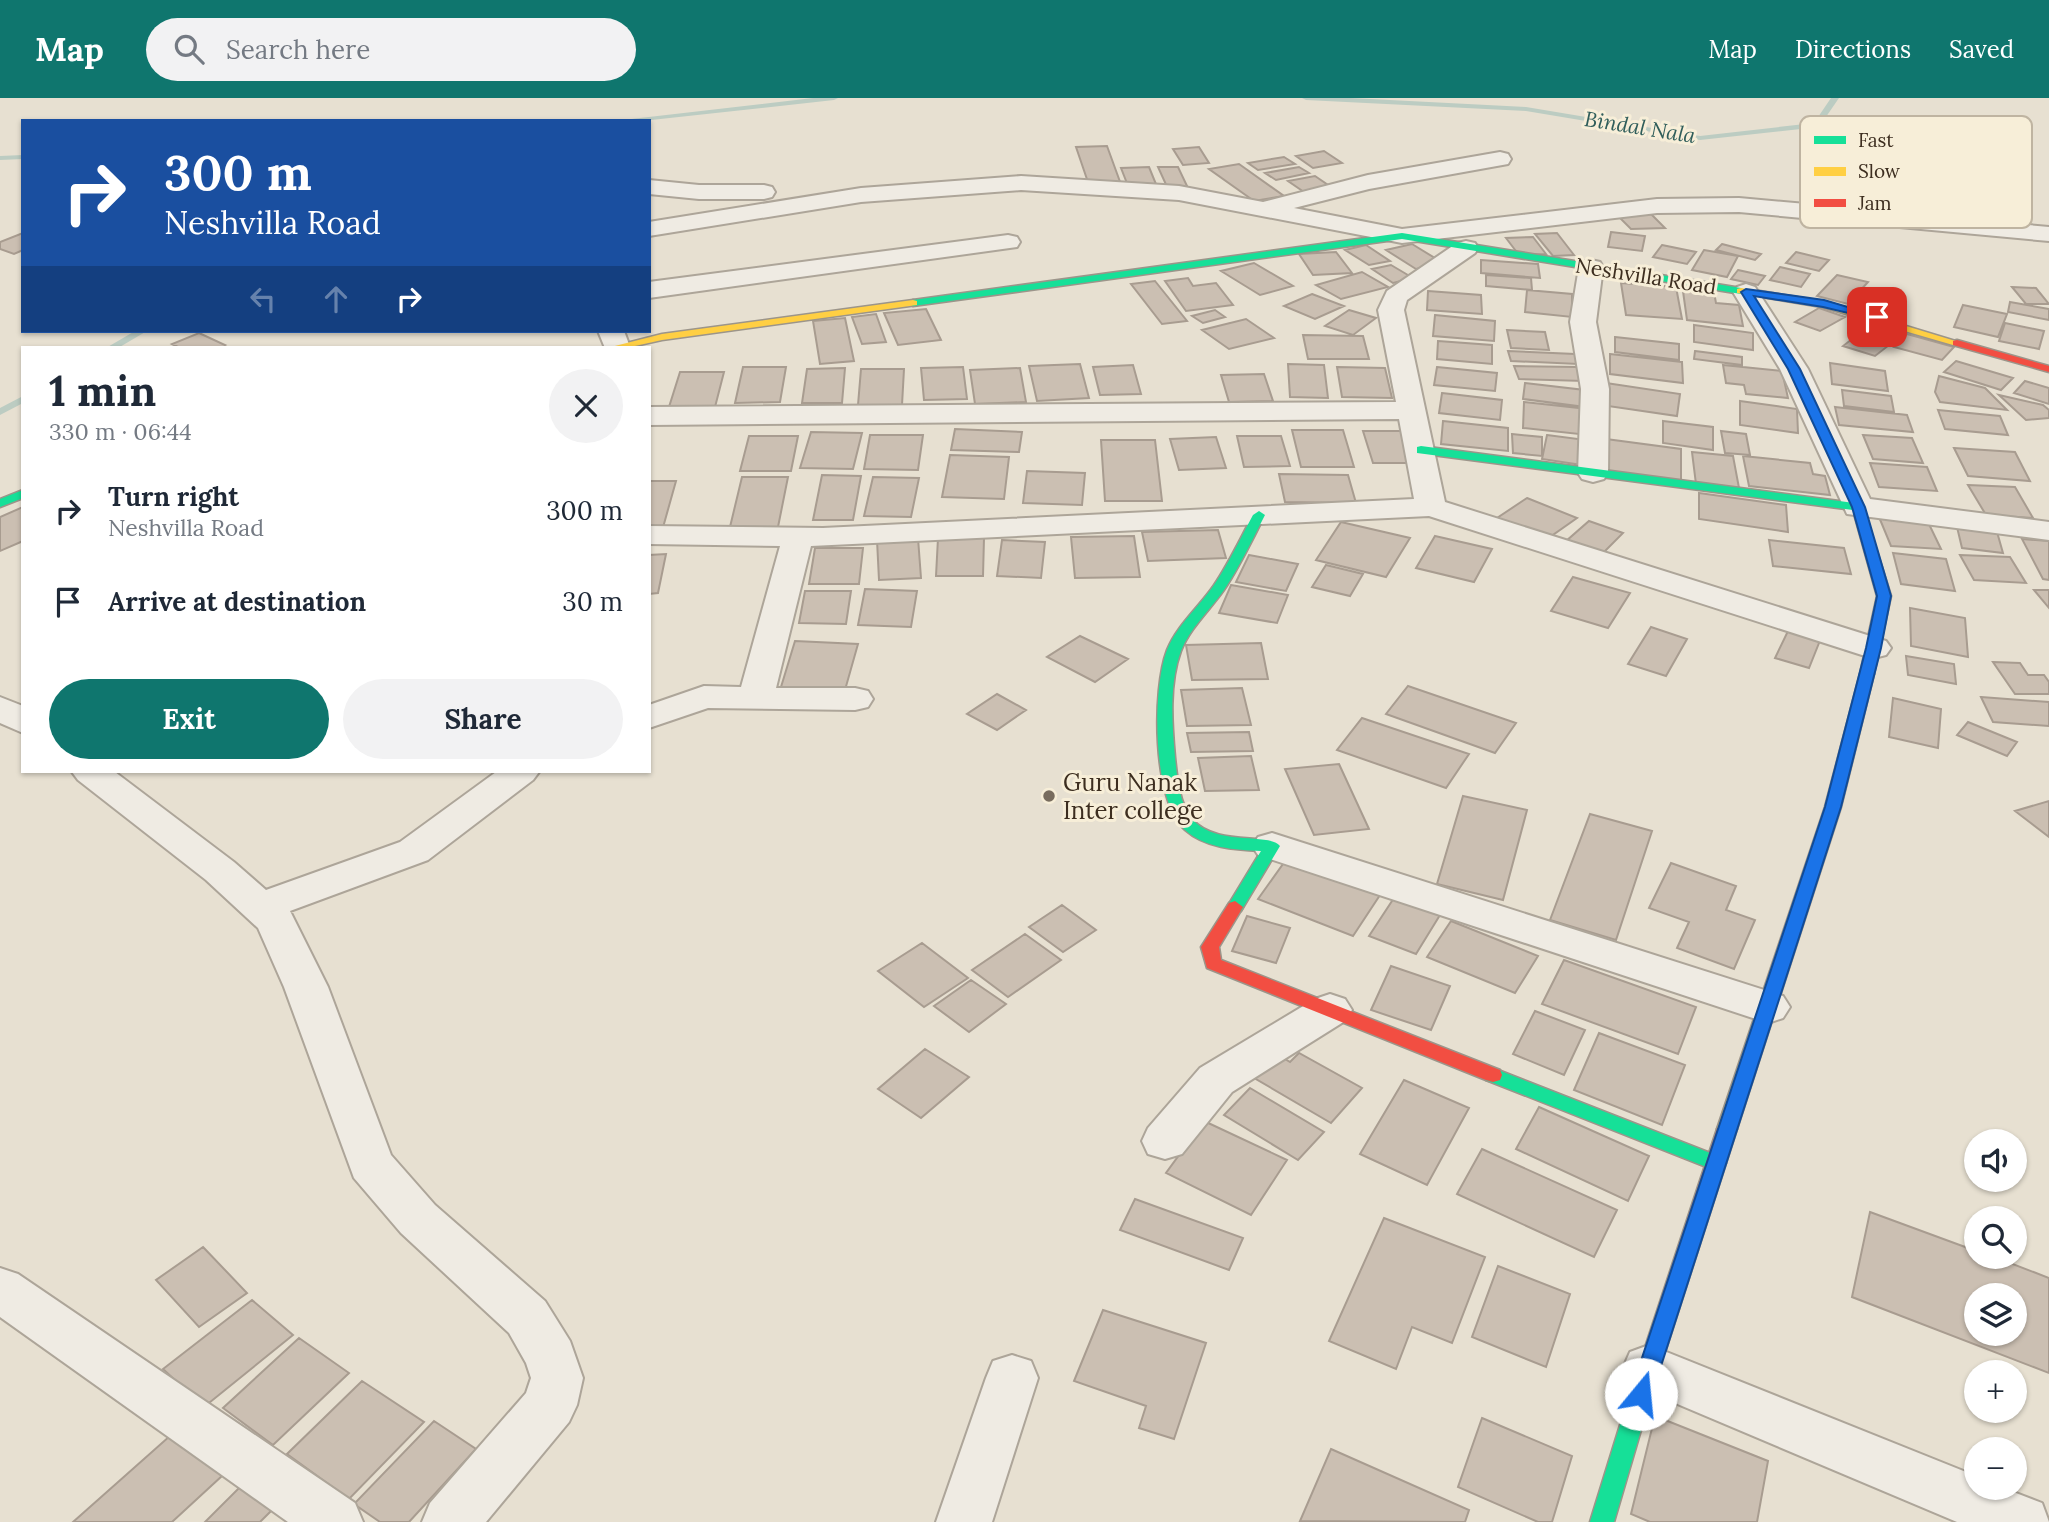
<!DOCTYPE html>
<html lang="en">
<head>
<meta charset="utf-8">
<style>
  :root { --surface:#fff; --page:#f2f2f3; --text:#1f2937; --muted:#747a83; --accent:#0f766e }
  body { margin:0; font-family:Lora,serif; background:var(--page); color:var(--text); height:100vh; display:flex; flex-direction:column; font-size:26px; white-space:nowrap }
  * { box-sizing:border-box; margin:0 }
  p { font-size:23px; color:var(--muted) }
  .icon { flex:none; width:38px; height:38px; fill:none; stroke:currentColor; stroke-width:2; stroke-linecap:round; stroke-linejoin:round }
  .map { position:relative; flex:1; overflow:hidden }
  .drawer { position:absolute; left:21px; top:248px; width:630px; height:427px; display:flex; flex-direction:column; background:var(--surface); border-radius:0px; box-shadow:0 2px 5px #0004 }
  .drawer>* { flex:none }
  .banner { position:absolute; left:21px; top:21px; width:630px; height:214px; border-radius:0px; box-shadow:0 2px 5px #0004; background:#1a4fa0; color:#fff; overflow:hidden }
  .buttons { position:absolute; left:1964px; top:1031px; display:grid; gap:14px }
  .buttons a { display:grid; place-items:center; width:63px; height:63px; border-radius:50%; background:var(--surface); box-shadow:0 2px 5px #0004; font-size:35px }
  .pin { position:absolute; display:grid; place-items:center; width:60px; height:60px; color:#fff; margin:-30px; border-radius:14px; box-shadow:0 4px 10px #0006 }
  .me { position:absolute; width:77px; margin:-38px; rotate:17deg; stroke-linejoin:round; filter:drop-shadow(0 0 5px #0008) }
  .turn { display:flex; align-items:center; gap:24px; height:147px; padding:0 28px; font-size:32px }
  .turn .icon { width:91px; height:91px; stroke-width:2.5 }
  .turn b { display:block; font-size:49px; line-height:60px }
  .lanes { display:flex; align-items:center; height:66px; padding:0 28px; background:#0003; justify-content:center; gap:35px; direction:ltr }
  .lanes .off { opacity:.35 }
  .round { display:grid; place-items:center; flex:none; width:74px; height:74px; border-radius:37px; background:var(--page) }
  .summary { display:flex; align-items:center; justify-content:space-between; height:119px; padding:0 28px }
  h1 { font-size:42px; font-weight:800; line-height:52px }
  .primary-button { display:flex; gap:14px; margin-top:auto; padding:14px 28px }
  .primary-button a { flex:1; height:80px; border-radius:42px; background:var(--accent); color:#fff; font-size:28px; font-weight:800; line-height:80px; text-align:center }
  .primary-button a+a { background:var(--page); color:var(--text) }
  ul { padding:0; list-style:none }
  li { display:flex; align-items:center; gap:21px; height:91px; padding:0 28px }
  li div { flex:1 }
  li b { display:block; font-size:26px }
  li em { font-style:normal }
  header { display:flex; align-items:center; gap:42px; box-sizing:border-box; height:98px; padding:0 35px; background:var(--accent); color:#fff }
  header strong { font-size:33px }
  nav { display:flex; gap:38px; margin-inline-start:auto; font-size:24px }
  .search { width:490px; height:63px; background:var(--page); display:flex; align-items:center; gap:18px; box-sizing:border-box; padding:0 24px; border-radius:38px; color:var(--muted); font-size:26px }
  .map>svg:first-child { display:block }
</style>
</head>
<body>
<header>
<strong>Map</strong>
<div class="search"><svg class="icon" aria-label="search" viewBox="0 0 24 24"><circle cx="10" cy="10" r="6"/><path d="M15 15l6 6"/></svg>Search here</div>
<nav><a>Map</a><a>Directions</a><a>Saved</a></nav>
</header>
<div class="map">
<svg width="2049" height="1424" viewBox="0 0 2049 1424">
  <rect width="100%" height="100%" fill="#e7e0d1"/>
  <g fill="none" stroke-linecap="round" stroke-linejoin="round">
    <!-- stream -->
    <path fill="#bcccc2" fill-rule="evenodd" d="M813,0H838L834,2L642,23H614Z
      M1302,0H1351L1526,9L1700,38L1814,25L1831,0H1839L1819,29L1700,42L1526,13L1306,2Z
      M23,57V61L0,62V58Z
      M135,233H147L118,250H106Z
      M23,298V305L0,317V310Z"/>
  </g>
  <!-- building -->
  <path fill="#cbbfb2" stroke="#a89c90" stroke-width="2" fill-rule="evenodd" d="M1107,48L1123,92L1091,93L1076,49Z
    M1199,49L1209,65L1183,67L1173,51Z
    M1324,53L1342,65L1313,70L1296,58Z
    M1284,59L1295,66L1258,72L1248,65Z
    M1239,66L1284,98L1254,103L1209,71Z
    M1149,69L1158,91L1130,93L1121,70Z
    M1158,69H1178L1188,90L1168,91Z
    M1299,69L1309,75L1276,82L1265,75Z
    M1315,78L1331,89L1304,94L1288,83Z
    M1651,116L1665,130L1631,131L1617,117Z
    M1611,134L1645,138L1642,153L1608,149Z
    M23,135V152L14,156L0,151V144Z
    M1557,135L1574,157L1553,158L1535,136Z
    M1533,139L1546,156L1519,157L1506,140Z
    M1412,146L1443,165L1416,171L1386,152Z
    M1722,146L1761,156L1755,162L1716,152Z
    M1366,147L1390,163L1369,167L1345,152Z
    M1662,147L1696,154L1687,166L1653,159Z
    M1704,152L1738,158L1727,179L1692,172Z
    M1336,154L1352,175L1313,177L1299,156Z
    M1796,154L1829,162L1819,173L1786,165Z
    M1481,162L1538,166L1540,180L1481,175Z
    M1254,165L1293,188L1260,197L1221,173Z
    M1391,167L1413,180L1393,185L1372,171Z
    M1780,169L1810,176L1801,189L1770,182Z
    M1738,172L1765,178L1758,187L1731,181Z
    M1362,174L1388,189L1341,201L1316,187Z
    M1486,177L1531,180L1532,192L1486,188Z
    M1837,177L1868,184L1848,206L1817,198Z
    M1188,180L1193,188L1216,185L1233,207L1186,213L1165,183Z
    M1155,183L1187,223L1162,226L1131,186Z
    M1621,185L1676,189L1682,221L1626,217Z
    M1682,186L1713,189L1716,205L1739,207L1743,228L1687,222Z
    M2012,189L2036,190L2049,206H2026Z
    M1527,192L1572,196V219L1525,214Z
    M1428,193L1481,197L1482,216L1427,212Z
    M1312,196L1344,208L1315,221L1284,208Z
    M2010,204L2049,211V222L2008,214Z
    M1963,207L2007,216L1998,239L1954,229Z
    M1819,210L1845,219L1820,233L1795,224Z
    M926,211L941,242L898,247L884,215Z
    M1215,212L1225,219L1203,225L1192,218Z
    M1349,212L1376,220L1353,237L1325,228Z
    M876,216L886,244L862,246L852,219Z
    M1435,217L1495,223L1494,243L1433,238Z
    M845,220L854,263L820,266L813,223Z
    M1246,221L1274,240L1229,251L1202,232Z
    M1864,223L1897,232L1889,240L1855,230Z
    M2005,225L2044,233L2039,251L1999,243Z
    M1694,227L1753,235V252L1694,244Z
    M1507,232L1545,234L1549,252L1511,250Z
    M1861,234L1893,244L1875,258L1843,248Z
    M199,235L225,247L219,250H180L172,246Z
    M1907,236L1954,249L1942,262L1894,249Z
    M1303,237L1363,238L1369,261H1308Z
    M1615,239L1679,246V262L1615,254Z
    M1438,243L1492,247V266L1437,261Z
    M1508,253L1575,256L1578,266L1511,263Z
    M1695,253L1742,259V267L1694,261Z
    M1610,256L1682,264L1683,285L1610,276Z
    M1956,263L2013,280L2001,292L1944,274Z
    M1830,265L1885,273L1888,293L1832,286Z
    M1080,266L1089,300L1037,303L1029,268Z
    M1288,266L1324,267L1328,300L1290,299Z
    M1133,267L1141,296L1100,297L1093,269Z
    M1723,267L1782,273L1788,300L1746,296L1744,287L1726,285Z
    M1514,268L1578,269L1584,283L1519,281Z
    M743,269H786L780,304L735,305Z
    M963,269L967,301L924,302L921,270Z
    M1337,269L1385,270L1392,300L1342,299Z
    M1437,269L1497,275L1495,293L1434,287Z
    M845,270L842,305H802L807,271Z
    M1020,270L1026,304L975,306L970,272Z
    M861,271H904L902,307H858Z
    M680,274H724L715,309H669Z
    M1264,276L1273,303L1229,304L1221,277Z
    M1939,278L1985,290L2007,312L1940,304L1935,294Z
    M2025,283L2049,290V306L2014,295Z
    M1525,285L1593,293V310L1523,301Z
    M1606,285L1680,296L1677,318L1601,307Z
    M1842,292L1891,298L1894,314L1844,308Z
    M1442,295L1502,302L1500,322L1439,315Z
    M1999,297L2043,307L2049,312V320L2026,322Z
    M1740,303L1797,311L1798,335L1740,327Z
    M1524,304L1588,311V337L1523,330Z
    M1835,309L1907,317L1913,334L1839,327Z
    M1938,312L2000,318L2008,337L1945,331Z
    M1443,323L1508,330V353L1441,346Z
    M1663,323L1713,329V352L1663,345Z
    M955,331L1022,334L1019,354L951,352Z
    M1292,332H1343L1354,369H1301Z
    M1363,333H1403L1413,365H1373Z
    M1721,333L1746,336L1750,357L1725,355Z
    M811,334L862,335L853,371L800,370Z
    M1512,336L1542,339V358L1513,355Z
    M870,337H923L918,372L864,371Z
    M1547,337L1586,342L1582,367L1542,361Z
    M1863,337L1912,340L1923,365L1873,361Z
    M749,338H798L791,373H740Z
    M1237,338H1281L1290,368L1244,369Z
    M1216,339L1226,370L1179,372L1170,341Z
    M1606,341L1681,351V384L1604,373Z
    M1101,342H1155L1162,403H1105Z
    M1954,350L2015,354L2030,383L1968,378Z
    M1692,354L1733,358L1739,390L1696,386Z
    M950,357L1009,359L1004,401L942,399Z
    M1743,358L1810,365L1813,376L1825,378L1830,397L1749,388Z
    M1870,365L1927,369L1937,393L1879,389Z
    M1027,373L1085,375L1082,407L1023,405Z
    M1279,376L1348,377L1356,405L1285,404Z
    M822,377L861,378L853,422H813Z
    M742,379H788L778,429H730Z
    M873,379L919,380L911,419L864,418Z
    M649,383H676L662,433H649Z
    M1968,387L2015,389L2033,420L1986,417Z
    M1699,395L1786,407L1788,434L1699,421Z
    M1527,400L1577,420L1547,441L1497,420Z
    M23,409V443L0,453V419Z
    M1879,419L1927,422L1941,451L1891,448Z
    M1589,423L1623,435L1601,457L1565,444Z
    M1341,424L1410,440L1386,479L1316,462Z
    M1957,429L1997,434L2003,455L1962,450Z
    M1218,432L1226,460L1148,463L1142,434Z
    M1134,438L1140,479L1075,480L1071,439Z
    M1435,438L1492,451L1474,484L1416,470Z
    M918,440L921,480L879,482L877,442Z
    M938,440H984L983,478H936Z
    M2022,441L2049,443V482L2043,481Z
    M1002,442L1045,444L1041,480L997,478Z
    M1769,442L1844,450L1851,476L1773,468Z
    M815,450H863L859,486H809Z
    M1893,455L1946,461L1955,493L1901,486Z
    M666,456L658,495L649,496V457Z
    M1249,457L1298,466L1286,493L1236,484Z
    M1960,457L2010,459L2026,485L1974,482Z
    M1326,467L1363,476L1350,498L1312,489Z
    M1573,479L1630,495L1608,530L1551,513Z
    M1231,487L1288,497L1277,525L1219,515Z
    M865,491L917,493L911,529L858,527Z
    M2034,492H2049V510Z
    M805,493H851L846,526L799,525Z
    M1910,510L1965,520L1968,559L1911,548Z
    M1651,529L1687,541L1666,578L1628,566Z
    M1789,531L1821,540L1809,570L1775,560Z
    M1080,538L1128,561L1095,584L1047,559Z
    M795,543L858,546L845,592L781,589Z
    M1261,545L1268,581L1192,582L1186,547Z
    M1906,558L1954,566L1956,586L1908,577Z
    M1993,564L2020,565L2028,577H2044L2049,584V596H2015Z
    M1408,588L1516,625L1495,655L1386,616Z
    M1242,590L1251,627L1187,628L1181,592Z
    M997,596L1026,612L997,632L967,616Z
    M1981,599L2049,604V628L1993,624Z
    M1893,600L1941,611L1938,650L1889,639Z
    M1362,620L1469,656L1446,690L1337,652Z
    M1968,624L2017,644L2007,658L1957,637Z
    M1249,634L1253,653L1191,654L1187,635Z
    M1251,658L1259,692L1205,693L1198,660Z
    M1339,666L1369,731L1314,737L1285,671Z
    M1463,698L1527,712L1503,802L1437,786Z
    M2049,703V739L2015,713Z
    M1590,716L1652,733L1616,842L1550,822Z
    M1288,759L1382,794L1353,838L1258,801Z
    M1671,765L1736,788L1726,812L1755,822L1734,871L1677,850L1689,824L1649,810Z
    M1394,800L1440,817L1416,856L1369,838Z
    M1062,807L1096,832L1063,854L1029,829Z
    M1247,818L1290,830L1276,865L1232,853Z
    M1451,823L1538,858L1515,895L1427,859Z
    M1025,836L1061,862L1008,899L972,872Z
    M922,845L968,880L924,909L878,873Z
    M1564,862L1696,909L1678,956L1542,906Z
    M1391,868L1450,888L1431,932L1371,912Z
    M971,882L1006,906L969,934L934,908Z
    M1535,913L1585,932L1564,977L1513,956Z
    M1599,935L1685,967L1662,1027L1574,992Z
    M925,951L969,979L921,1020L878,991Z
    M1272,953L1290,964L1299,955L1362,990L1331,1025L1249,977Z
    M1404,982L1469,1010L1427,1087L1360,1056Z
    M1250,990L1324,1034L1298,1062L1224,1017Z
    M1539,1009L1649,1058L1628,1103L1516,1051Z
    M1204,1023L1287,1062L1251,1117L1166,1075Z
    M1482,1051L1617,1112L1594,1159L1457,1096Z
    M1135,1101L1243,1140L1229,1172L1120,1132Z
    M1870,1114L1976,1153V1158H1992L2049,1180V1275L1852,1199ZM1976,1197H2014V1236H1976Z
    M1384,1120L1485,1159L1452,1245L1412,1229L1396,1271L1329,1243Z
    M203,1149L247,1195L199,1229L156,1182Z
    M1498,1168L1570,1196L1546,1269L1472,1239Z
    M252,1202L293,1237L204,1309L163,1271Z
    M1103,1212L1206,1245L1174,1341L1139,1330L1146,1308L1074,1283Z
    M299,1240L349,1275L273,1347L223,1310Z
    M362,1283L424,1324L349,1401L287,1356Z
    M1655,1318L1768,1363L1757,1424H1650L1631,1416Z
    M1482,1320L1572,1358L1552,1424H1538L1458,1389Z
    M434,1323L476,1351L409,1424H380L354,1406Z
    M171,1337L223,1377L172,1424H73Z
    M1331,1351L1469,1412L1465,1424L1300,1423Z
    M244,1385L275,1409L260,1424H205Z"/>
  <g fill="none" stroke-linecap="round" stroke-linejoin="round">
    <defs>
      <path id="street" d="M1500,54L1508,56L1511,61L1508,66L1369,91L1294,110L1402,131L1657,101L1739,100L1840,109L1813,69L1816,64H1832L1864,112L2049,129V143L1739,114L1657,115L1402,145L1179,102L1021,92L861,104L649,138V124L861,90L1021,78L1179,88L1263,104L1368,77Z
        M649,82L699,87H764L772,89L775,94L772,99L764,101H699L649,96Z
        M1008,137L1017,139L1020,144L1017,149L649,200V184Z
        M1466,143L1475,145L1478,150L1475,155L1407,202L1404,212L1445,404L1886,543L1891,550L1886,557L1874,560L1862,557L1429,418L811,448L776,590H855L868,593L873,601L868,609L855,612L708,610L649,630V607L704,588L741,589L780,448L649,446V428L823,430L1414,401L1399,321L649,327V309L1396,304L1378,212L1387,193L1457,145Z
        M1591,162L1600,164L1603,169L1596,224L1609,291L1608,375L1604,381L1593,384L1582,381L1578,375L1581,291L1570,224L1579,169L1582,164Z
        M1746,186L1755,189L1808,271L1870,401L2049,424V442L1847,416L1780,271L1733,194L1737,189Z
        M598,233H624L630,249L605,250Z
        M0,599L23,608V635L0,625Z
        M72,674H115L234,764L266,792L400,744L496,674H539L533,682L428,762L290,813L328,889L391,1057L435,1107L545,1203L570,1243L583,1280L577,1307L569,1324L486,1424H422L430,1405L526,1295L531,1280L526,1265L509,1235L401,1135L354,1080L284,889L258,830L206,782L78,682Z
        M1272,735L1783,898L1790,909L1783,920L1768,925L1258,757L1252,748L1258,739Z
        M1330,896L1345,901L1352,912L1345,923L1232,994L1182,1056L1165,1061L1148,1056L1142,1043L1148,1030L1200,970L1315,901Z
        M0,1170L18,1176L355,1405L363,1424H288L0,1219Z
        M1649,1247L1976,1378V1390H2003L2042,1405L2049,1424H1957L1630,1286L1623,1270L1630,1254Z
        M1012,1257L1031,1263L1038,1280L992,1424H936L986,1280L993,1263Z"/>
      <path id="fast" d="M1402,135L1741,190L1746,193L1741,196L1402,141L913,208L908,205L913,202Z
        M1421,348L1862,406L1891,498L1874,576L1867,580L1860,576L1877,498L1853,412L1417,355V349Z
        M23,392V400L0,409V401Z
        M1259,413L1265,417C1252,442 1240,468 1224,492C1210,512 1190,530 1181,553C1169,585 1172,626 1175,659C1177,678 1179,705 1192,721C1216,749 1269,734 1280,748L1241,813L1235,815L1227,809L1261,753C1235,752 1205,750 1185,732C1152,703 1152,591 1167,552C1177,527 1199,509 1214,487C1229,465 1240,441 1253,417Z
        M1493,970L1723,1060L1726,1065L1723,1070L1716,1073L1709,1070L1486,982L1484,977L1486,972Z
        M1640,1288L1648,1291L1651,1298L1614,1424H1590L1629,1298L1632,1291Z"/>
      <path id="slow" d="M1741,190L1827,204L1962,245L1953,247L1822,209L1737,195V191Z
        M913,202L917,203V207L662,242L626,250H607L662,236Z
        M1867,572L1874,576L1841,709L1737,1031L1734,1036L1727,1038L1720,1036L1717,1031L1825,709L1860,576Z"/>
      <path id="jam" d="M1957,242L2049,268V274L1953,247V243Z
        M1235,803L1243,809L1219,849L1221,862L1500,972L1502,977L1500,982L1493,984L1486,982L1207,870L1201,849L1229,805Z
        M1727,1024L1734,1026L1737,1031L1651,1298L1648,1305L1640,1308L1632,1305L1629,1298L1717,1031L1720,1026Z"/>
    </defs>
    <!-- street casing -->
    <use href="#street" stroke="#ada599" stroke-width="4"/>
    <!-- fast casing -->
    <use href="#fast" stroke="#9c958a" stroke-width="3"/>
    <!-- slow casing -->
    <use href="#slow" stroke="#9c958a" stroke-width="3"/>
    <!-- jam casing -->
    <use href="#jam" stroke="#9c958a" stroke-width="3"/>
    <!-- street -->
    <use href="#street" fill="#efebe3" fill-rule="evenodd"/>
    <!-- fast -->
    <use href="#fast" fill="#16e098" fill-rule="evenodd"/>
    <!-- slow -->
    <use href="#slow" fill="#ffcf43" fill-rule="evenodd"/>
    <!-- jam -->
    <use href="#jam" fill="#f24e42" fill-rule="evenodd"/>
  </g>
  <!-- route -->
  <path fill="#1a73e8" stroke="#114b97" stroke-width="2" d="M1746,191L1824,202L1882,219L1877,222L1823,209L1754,198L1800,271L1865,409L1891,498L1881,550L1841,709L1652,1296L1649,1303L1641,1306L1633,1303L1630,1296L1825,709L1866,550L1877,498L1852,409L1788,271L1741,194Z"/>
  <!-- markers -->
  <circle fill="#786c5e" stroke="#f7eed8" stroke-width="2.5" cx="1049" cy="698" r="7"/>
  <g text-anchor="middle" dominant-baseline="central" stroke-width="6" stroke-linejoin="round" paint-order="stroke">
    <!-- far-water labels -->
    <g font-size="21" font-style="italic" fill="#2f5d5a" stroke="#f7eed8">
      <text transform="translate(1640 29) rotate(9)">Bindal Nala</text>
    </g>
    <!-- far-street labels -->
    <g font-size="21" fill="#3d2e20" stroke="#f7eed8">
      <text transform="translate(1646 178) rotate(9)">Neshvilla Road</text>
    </g>
    <!-- poi labels -->
    <g font-size="24" fill="#3d2e20" stroke="#f7eed8" text-anchor="start">
      <text x="1063" y="684">Guru Nanak<tspan x="1063" dy="28">Inter college</tspan></text>
    </g>
  </g>
  <!-- legend -->
  <rect x="1800" y="18" width="232" height="112" rx="10" fill="#f7eed8" stroke="#bfb4a1" stroke-width="2"/>
  <rect x="1814" y="38" width="32" height="8" fill="#16e098"/>
  <rect x="1814" y="69" width="32" height="9" fill="#ffcf43"/>
  <rect x="1814" y="101" width="32" height="8" fill="#f24e42"/>
  <g font-size="19" fill="#3d2e20">
    <text x="1858" y="49">Fast</text>
    <text x="1858" y="80">Slow</text>
    <text x="1858" y="112">Jam</text>
  </g>
</svg>
<div class="buttons">
<a><svg class="icon" aria-label="sound" viewBox="0 0 24 24"><path d="M4 9h4l5-4v14l-5-4H4zM17 9q2 3 0 6"/></svg></a>
<a><svg class="icon" aria-label="search" viewBox="0 0 24 24"><circle cx="10" cy="10" r="6"/><path d="M15 15l6 6"/></svg></a>
<a><svg class="icon" aria-label="layers" viewBox="0 0 24 24"><path d="M12 4l9 5-9 5-9-5zM3 14l9 5 9-5"/></svg></a>
<a>+</a>
<a>−</a>
</div>
<div class="pin" style="left:1877px;top:219px;background:#d93025"><svg class="icon" aria-label="arrive" viewBox="0 0 24 24"><path d="M6 21V4h12l-3 4 3 4H6"/></svg></div>
<svg class="me" style="left:1641px;top:1296px" viewBox="-20 -20 40 40"><circle r="19" fill="#fff"/><path d="M0-13L10 11 0 6-10 11z" fill="#1a73e8"/></svg>
<div class="banner">
<div class="turn"><svg class="icon" aria-label="right" viewBox="0 0 24 24"><path d="M7 20v-9h11M14 6l5 5-5 5"/></svg><div><b>300 m</b>Neshvilla Road</div></div>
<div class="lanes"><svg class="icon off" aria-label="left" viewBox="0 0 24 24"><path d="M17 20v-9H6M10 6l-5 5 5 5"/></svg><svg class="icon off" aria-label="ahead" viewBox="0 0 24 24"><path d="M12 20V5M6 11l6-6 6 6"/></svg><svg class="icon" aria-label="right" viewBox="0 0 24 24"><path d="M7 20v-9h11M14 6l5 5-5 5"/></svg></div>
</div>
<section class="drawer">
<div class="summary"><div><h1>1 min</h1><p>330 m · 06:44</p></div><a class="round"><svg class="icon" aria-label="close" viewBox="0 0 24 24"><path d="M6 6l12 12M18 6L6 18"/></svg></a></div>
<ul>
<li><svg class="icon" aria-label="right" viewBox="0 0 24 24"><path d="M7 20v-9h11M14 6l5 5-5 5"/></svg><div><b>Turn right</b><p>Neshvilla Road</p></div><em>300 m</em></li>
<li><svg class="icon" aria-label="arrive" viewBox="0 0 24 24"><path d="M6 21V4h12l-3 4 3 4H6"/></svg><div><b>Arrive at destination</b></div><em>30 m</em></li>
</ul>
<div class="primary-button"><a>Exit</a><a>Share</a></div>
</section>
</div>
</body>
</html>
